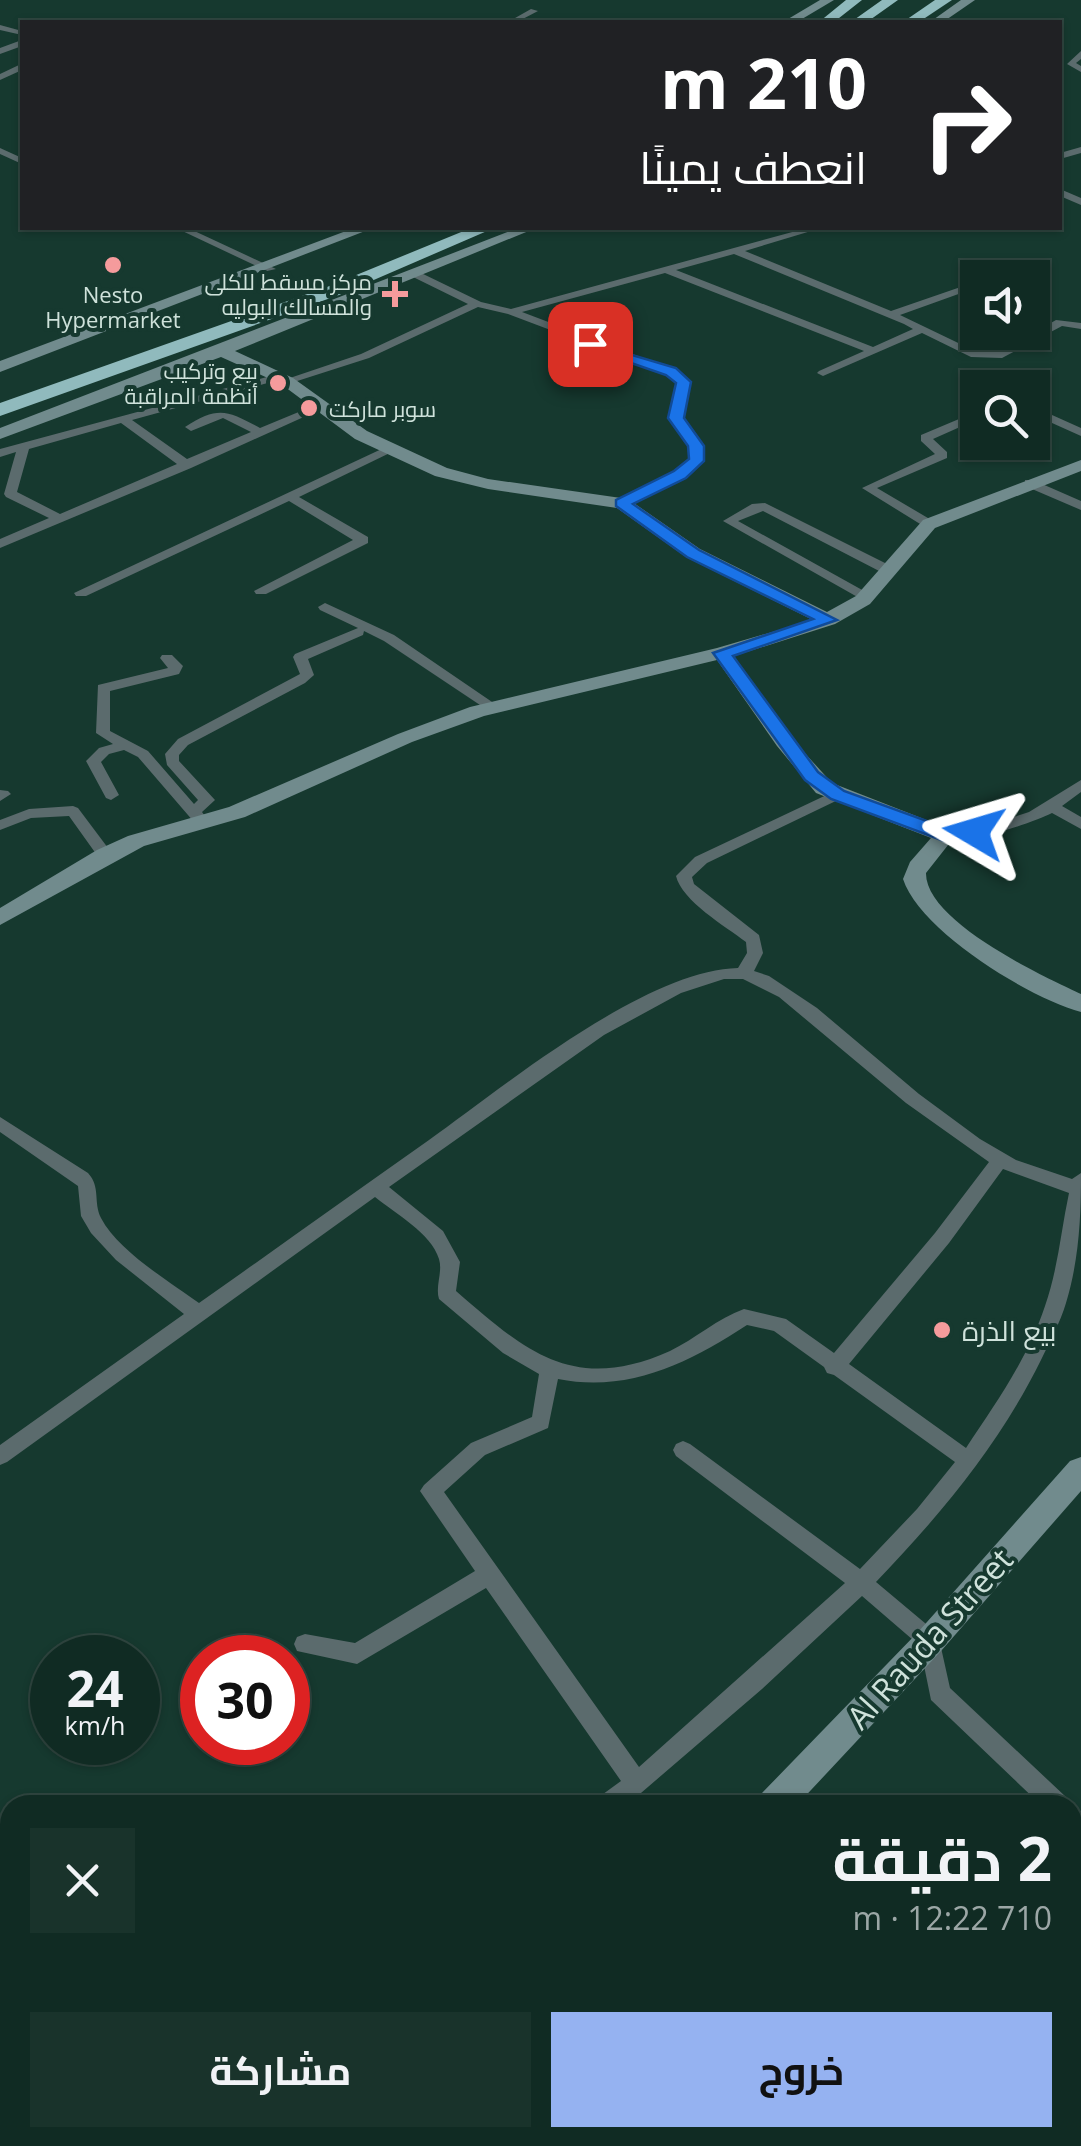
<!DOCTYPE html>
<html lang="ar">
<head>
<meta charset="utf-8">
<style>
  :root { --surface:#102b23; --page:#19332b; --text:#f1f3f6; --muted:#9ca7a6; --line:#304741; --accent:#95b2f1 }
  body { margin:0; font-family:"Open Sans",Cairo,sans-serif; background:var(--page); color:var(--text); direction:rtl; height:100vh; display:flex; flex-direction:column; font-size:38px; white-space:nowrap }
  * { box-sizing:border-box; margin:0 }
  p { font-size:32px; color:var(--muted) }
  .icon { flex:none; width:55px; height:55px; fill:none; stroke:currentColor; stroke-width:2; stroke-linecap:round; stroke-linejoin:round }
  .map { position:relative; flex:1; overflow:hidden; direction:ltr }
  .panel { position:absolute; left:0px; top:1795px; width:1082px; height:352px; display:flex; flex-direction:column; background:var(--surface); border-radius:30px 30px 0 0; box-shadow:0 2px 8px #0004,0 0 0 2px var(--line); direction:rtl }
  .panel>* { flex:none }
  .top-card { position:absolute; left:20px; top:20px; width:1042px; height:210px; border-radius:0px; box-shadow:0 2px 8px #0004,0 0 0 2px var(--line); direction:rtl; background:#202124; color:#fff; overflow:hidden }
  .fabs { position:absolute; left:960px; top:260px; display:grid; gap:20px }
  .fabs a { display:grid; place-items:center; width:90px; height:90px; border-radius:0px; background:var(--surface); box-shadow:0 2px 8px #0004,0 0 0 2px var(--line); font-size:50px }
  .speed { position:absolute; left:30px; top:1635px; display:flex; gap:20px; font-size:50px; font-weight:700; text-align:center }
  .speed>* { display:grid; place-content:center; width:130px; height:130px; border-radius:50%; background:var(--surface); box-shadow:0 2px 8px #0004,0 0 0 2px var(--line); line-height:1 }
  .speed small { font-size:25px; font-weight:400 }
  .speed .limit { border:15px solid #d22; background:#fff; color:#111 }
  .pin { position:absolute; display:grid; place-items:center; width:85px; height:85px; color:#fff; margin:-42px; border-radius:20px; box-shadow:0 5px 15px #0006 }
  .me { position:absolute; width:110px; margin:-55px; rotate:277deg; stroke-linejoin:round; filter:drop-shadow(0 0 8px #0008) }
  .turn { display:flex; align-items:center; gap:35px; height:210px; padding:0 30px; font-size:45px }
  .turn .icon { width:130px; height:130px; stroke-width:2.5 }
  .turn b { display:block; font-size:70px; line-height:85px }
  .round { display:grid; place-items:center; flex:none; width:105px; height:105px; border-radius:0px; background:var(--page) }
  .head { display:flex; align-items:center; justify-content:space-between; height:170px; padding:0 30px }
  h1 { font-size:60px; font-weight:700; line-height:75px }
  .cta { display:flex; gap:20px; margin-top:auto; padding:20px 30px }
  .cta a { flex:1; height:115px; border-radius:0px; background:var(--accent); color:#111; font-size:40px; font-weight:700; line-height:115px; text-align:center }
  .cta a+a { background:var(--page); color:var(--text) }
  .map>svg:first-child { display:block }
</style>
</head>
<body>
<div class="map">
<svg width="1081" height="2146" viewBox="0 0 1081 2146">
  <rect width="100%" height="100%" fill="#16392f"/>
  <g fill="none" stroke-linecap="round" stroke-linejoin="round">
    <!-- street -->
    <path fill="#5b6b6d" fill-rule="evenodd" d="M531,9L538,11L517,22H508Z
      M0,25L22,31V35L0,30Z
      M19,41H22V46L0,54V48Z
      M1081,51V59L1076,63L1081,66V72L1067,64Z
      M19,65H22V70L0,80V74Z
      M1081,147V153L1060,159V153Z
      M0,148L22,158V164L0,154Z
      M1060,189L1081,198V205L1060,196Z
      M176,228H188L276,269L267,271Z
      M807,228H821L745,251L891,311L978,281V287L900,315L977,352H1000L1056,320L1081,323V329L1062,326L1002,358L971,357L922,333L823,376L817,373L819,371L864,351L665,273L522,312L675,370L689,382L682,418L702,446L703,461L684,478L622,507L618,506V500L676,472L691,460L690,446L670,418L677,383L667,374L508,314L478,307L369,358L291,383L281,381L361,354L468,304L411,276V272H419L481,302L511,309ZM734,254L904,324L913,329L873,347L676,270Z
      M278,374L284,377L282,379L132,420L187,459L251,432L223,418L191,431L185,427C219,405 228,411 260,428L318,404L328,406L191,468L0,548V539L49,518L6,497L4,494L16,452L0,457V449ZM121,423L177,464L60,514L17,492L29,449Z
      M1032,406L1081,428V436L1032,414Z
      M978,411V419L933,439L947,452V458L877,488L933,521V527H925L862,488L935,454L921,441V435Z
      M388,446L398,449L299,497L368,537V543L266,594H256L254,591L353,540L289,501L86,596H76L74,593Z
      M1025,480H1033L1081,501V510L1025,486Z
      M765,503L893,567L895,570L888,574L883,573L763,511L738,521L873,596L866,600L861,599L723,521L752,504Z
      M325,603L394,635L498,706L496,709H486L384,641L364,631L363,635L308,659L314,675L305,683L188,745L179,755V761L215,800L202,812L207,819L204,822H194L138,757L124,750L109,754L101,762L119,795L111,800L106,798L86,761L99,748L113,744L96,733L98,685L168,668L160,658L162,655H172L183,666L179,674L110,691V731L148,751L194,804L198,800L167,765L165,754L178,739L300,674L293,657L295,654L358,628L320,610L318,607Z
      M1081,780V792L1062,806L1081,817V829L1052,813C1030,824 956,849 936,835L944,830L999,822L1029,812Z
      M0,790L8,791L11,794L0,801Z
      M837,790L845,795L842,798L707,863L692,877L694,884L759,935L763,953L754,971L769,976L817,1008L919,1094L980,1139L1016,1160L1072,1179L1081,1173C1081,1218 1079,1260 1066,1303C1060,1323 1050,1341 1041,1360C999,1445 942,1513 876,1582L938,1634L950,1688L1066,1797L1070,1805H1041L931,1700L920,1646L862,1596L762,1689L627,1805H595L599,1797L621,1781L486,1588L357,1664L297,1651L294,1644L297,1637L305,1634L355,1643L475,1571L420,1491L424,1485L471,1443L532,1417L539,1374L503,1353L439,1299C435,1286 443,1272 439,1259C431,1233 396,1214 375,1197L7,1462L0,1465V1445L184,1314L116,1260L91,1233L81,1216L78,1186L0,1132V1117L88,1173C101,1187 93,1202 101,1218C118,1251 170,1282 199,1303C276,1249 352,1194 429,1140C504,1086 646,970 738,968L747,953L746,942C725,926 682,901 676,876L695,857ZM724,979H743L779,997L906,1103L989,1162L935,1233L834,1353L786,1319L744,1309C718,1318 695,1339 670,1351C574,1394 526,1352 456,1291L460,1262L443,1231L389,1187L604,1035L681,993ZM1003,1169L1069,1193C1061,1230 1058,1269 1045,1306C1028,1358 996,1403 966,1448L849,1364L949,1243ZM747,1325L774,1331L824,1367L827,1373L834,1375L955,1462L917,1509L860,1569L690,1444L683,1441L676,1444L673,1450L676,1456L845,1583L639,1767L444,1492L485,1455L548,1428L558,1379C629,1393 689,1363 747,1325Z
      M73,806L78,808L111,852L113,855L111,858H99L69,816L31,818L0,830V820L29,809Z
      M1072,1808L1081,1811V1839L1072,1835Z
      M0,2038L10,2043V2084L0,2079Z
      M39,2138H72L75,2146H42Z
      M115,2138H150L147,2146H112Z
      M814,2138H843L840,2146H811Z
      M902,2138H944L947,2146H905Z"/>
    <!-- secondary -->
    <path fill="#718b8d" fill-rule="evenodd" d="M820,0H834L797,22H783Z
      M961,0H975L943,22H930Z
      M354,228H373L0,372V361Z
      M518,228H536L235,351L293,378L367,431L447,468L488,479L628,499L700,549L827,612L856,596L923,520L1081,460V471L935,528L870,604L835,624L734,656L791,738L832,783L952,830L955,835L952,840L926,873C925,921 1042,976 1081,994V1012C1029,998 920,931 903,879L910,862L931,838L816,793L777,746L717,660L484,716L412,742L245,817L144,846L0,925V908L97,850L128,836L229,807L398,734L470,707L717,648L813,620L686,557L617,508L488,489L435,476L355,439L281,384L221,357L0,439V428Z
      M1081,1457V1491L941,1651L797,1805H757L762,1793L919,1631L1070,1461Z
      M333,2138H380L377,2146H330Z"/>
    <!-- highway -->
    <path fill="#90babd" fill-rule="evenodd" d="M846,0H862L834,22H819Z
      M882,0H898L867,22H851Z
      M935,0H952L919,22H903Z
      M471,228H494L339,295L0,416V403L327,287Z"/>
  </g>
  <!-- route -->
  <path fill="#1a73e8" stroke="#114b97" stroke-width="2.5" d="M585,341L676,368L691,382L684,418L704,446V461L686,478L633,504L699,550L837,620L733,656L818,772L844,791L946,828L982,827V836L944,841L831,799L805,780L713,653L813,619L687,557L616,506V500L674,471L689,459L688,446L668,418L676,383L666,375L585,347Z"/>
  <!-- markers -->
  <g fill="#f59b9c" stroke="#16392f" stroke-width="4">
    <circle cx="113" cy="265" r="10"/>
    <path d="M390 279h10v10h10v10h-10v10h-10v-10h-10v-10h10z"/>
    <circle cx="278" cy="383" r="10"/>
    <circle cx="309" cy="408" r="10"/>
    <circle cx="942" cy="1330" r="10"/>
  </g>
  <g text-anchor="middle" dominant-baseline="central" stroke-width="8" stroke-linejoin="round" paint-order="stroke">
    <!-- far-poi labels -->
    <g font-size="22" fill="#cfe2db" stroke="#16392f" text-anchor="end">
      <text x="372" y="281">مركز مسقط للكلى<tspan x="372" dy="25">والمسالك البوليه</tspan></text>
      <text x="113" y="294" text-anchor="middle">Nesto<tspan x="113" dy="25">Hypermarket</tspan></text>
      <text x="258" y="370">بيع وتركيب<tspan x="258" dy="25">أنظمة المراقبة</tspan></text>
      <text x="329" y="408" text-anchor="start">سوبر ماركت</text>
    </g>
    <!-- poi labels -->
    <g font-size="28" fill="#cfe2db" stroke="#16392f" text-anchor="start">
      <text x="962" y="1330">بيع الذرة</text>
    </g>
    <!-- near-street labels -->
    <g font-size="32" fill="#cfe2db" stroke="#16392f">
      <text transform="translate(929 1638) rotate(-48)">Al Rauda Street</text>
    </g>
  </g>
</svg>
<div class="fabs">
<a><svg class="icon" aria-label="sound" viewBox="0 0 24 24"><path d="M4 9h4l5-4v14l-5-4H4zM17 9q2 3 0 6"/></svg></a>
<a><svg class="icon" aria-label="search" viewBox="0 0 24 24"><circle cx="10" cy="10" r="6"/><path d="M15 15l6 6"/></svg></a>
</div>
<div class="speed"><div>24<small>km/h</small></div><div class="limit">30</div></div>
<div class="pin" style="left:590px;top:344px;background:#d93025"><svg class="icon" aria-label="arrive" viewBox="0 0 24 24"><path d="M6 21V4h12l-3 4 3 4H6"/></svg></div>
<svg class="me" style="left:974px;top:832px" viewBox="-20 -20 40 40"><path d="M0-17L14 15 0 8-14 15z" fill="#1a73e8" stroke="#fff" stroke-width="4"/></svg>
<div class="top-card">
<div class="turn"><svg class="icon" aria-label="right" viewBox="0 0 24 24"><path d="M7 20v-9h11M14 6l5 5-5 5"/></svg><div><b>210 m</b>انعطف يمينًا</div></div>
</div>
<section class="panel">
<div class="head"><div><h1>2 دقيقة</h1><p>710 m · 12:22</p></div><a class="round"><svg class="icon" aria-label="close" viewBox="0 0 24 24"><path d="M6 6l12 12M18 6L6 18"/></svg></a></div>
<div class="cta"><a>خروج</a><a>مشاركة</a></div>
</section>
</div>
</body>
</html>
